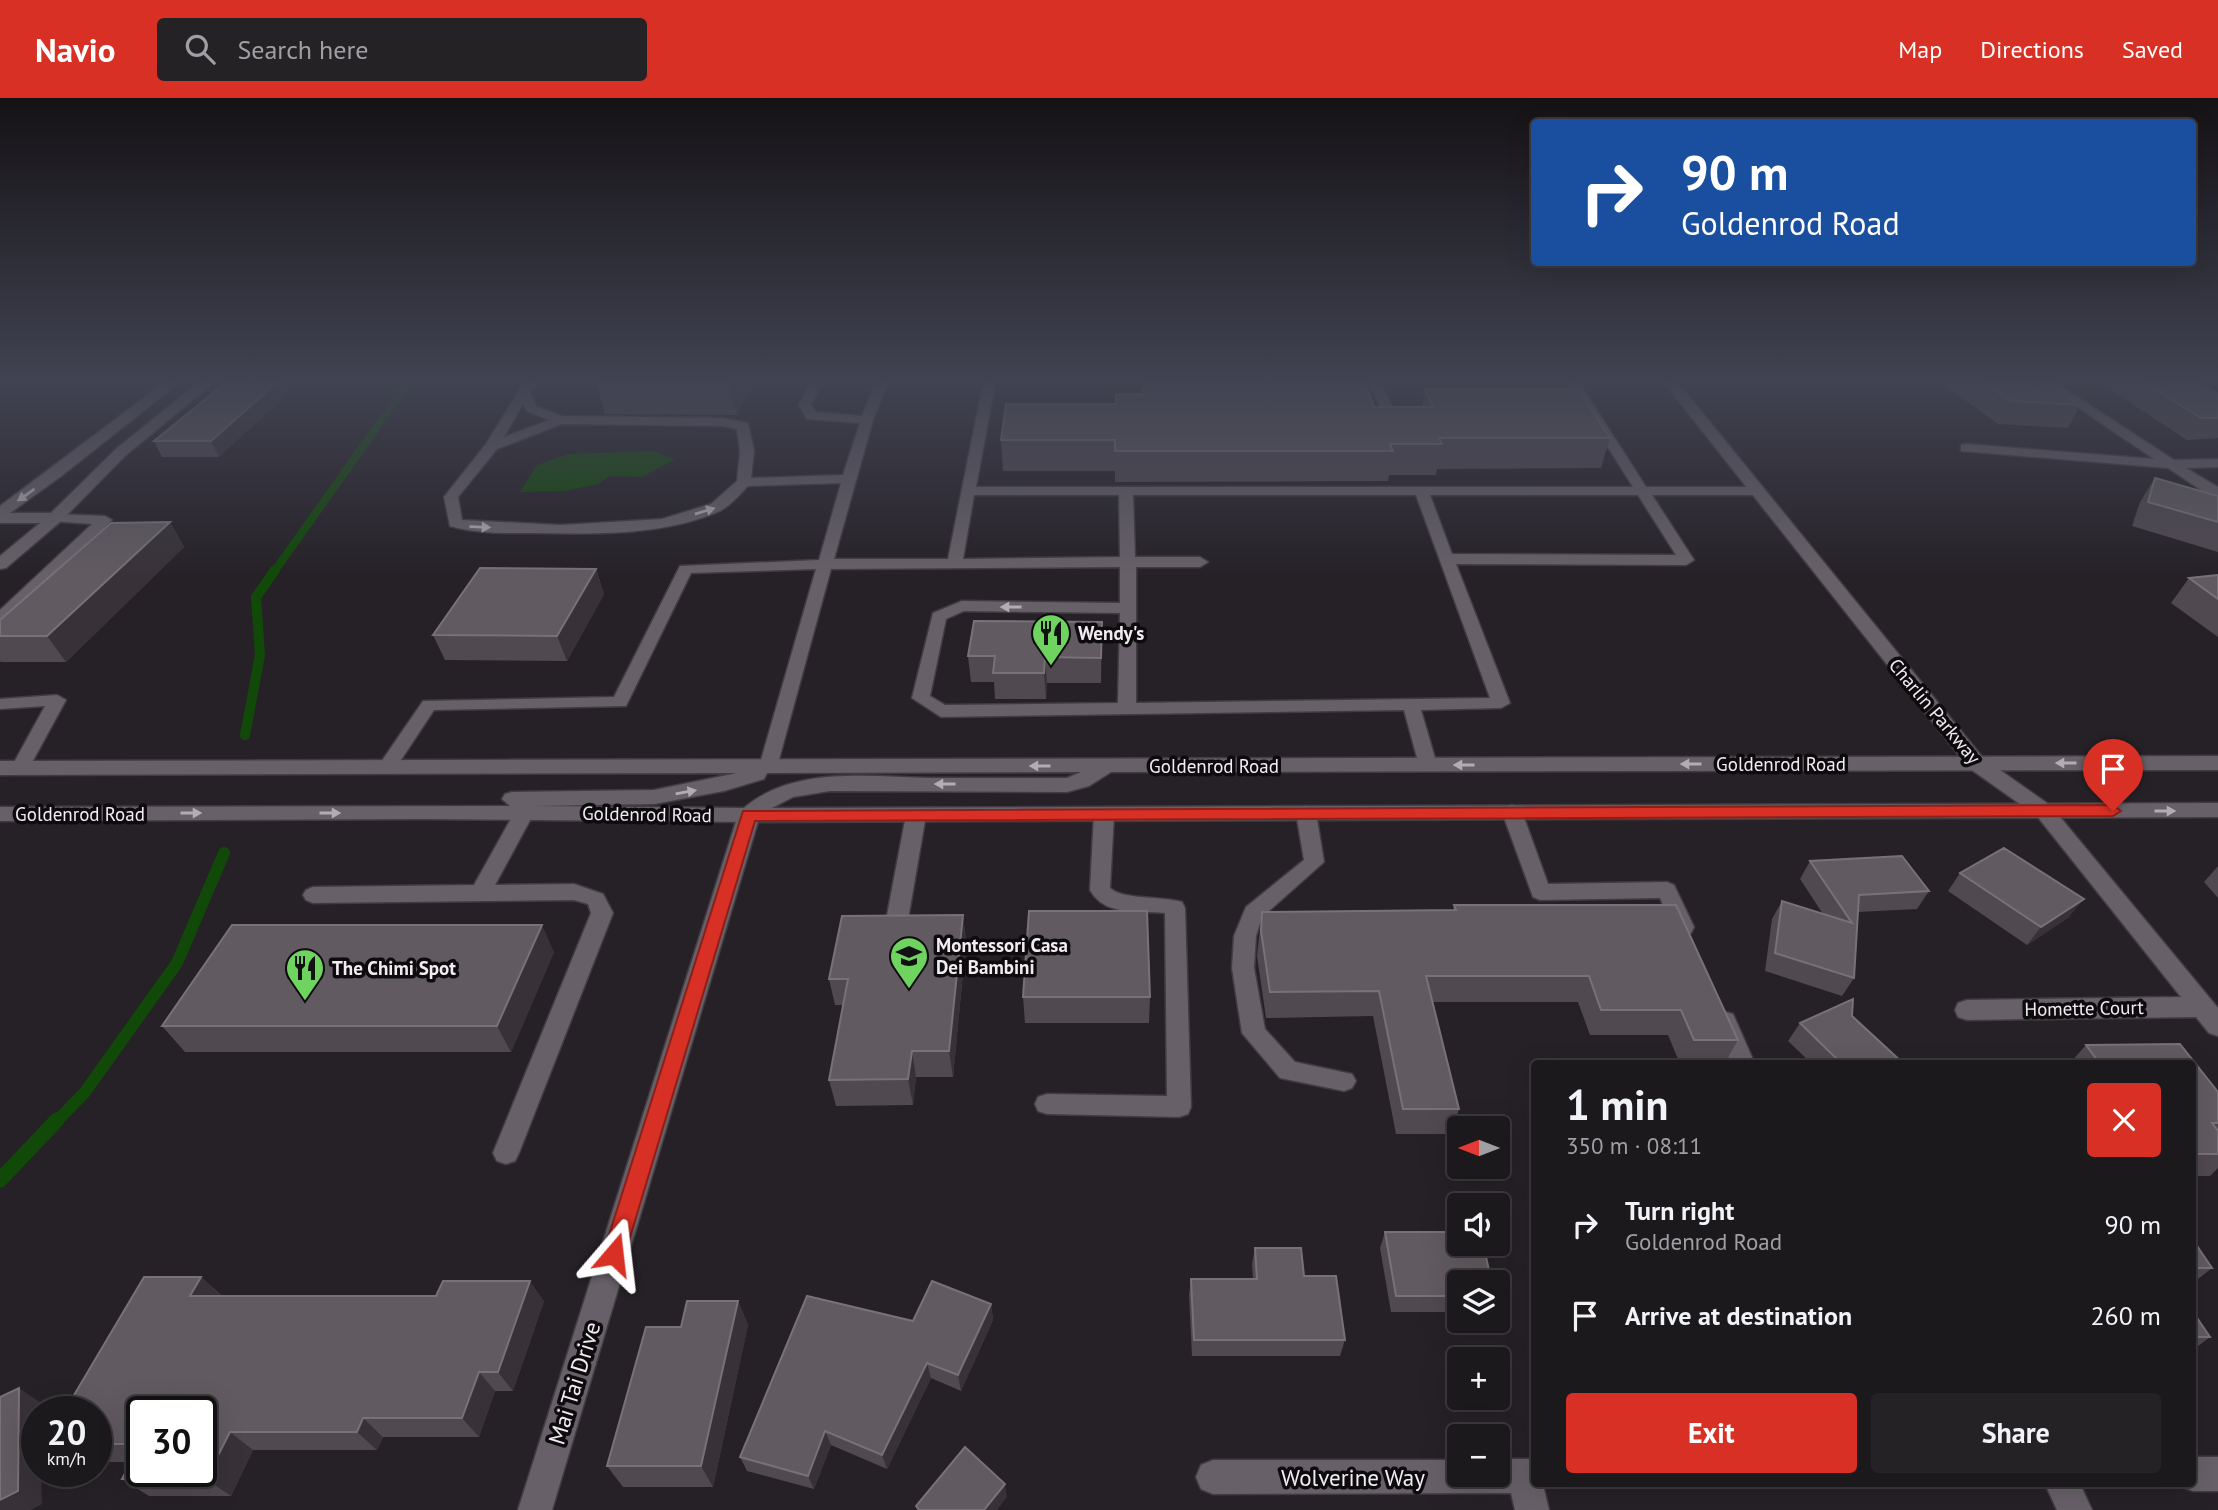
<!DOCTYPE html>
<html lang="en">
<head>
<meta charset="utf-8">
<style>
  :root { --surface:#1c191d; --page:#252226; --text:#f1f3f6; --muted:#a0a0a4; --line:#3a383b; --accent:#d93025 }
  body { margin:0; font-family:"PT Sans",sans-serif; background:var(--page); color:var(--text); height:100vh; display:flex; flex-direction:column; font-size:26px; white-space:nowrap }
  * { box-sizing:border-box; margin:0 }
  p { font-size:23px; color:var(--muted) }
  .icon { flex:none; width:38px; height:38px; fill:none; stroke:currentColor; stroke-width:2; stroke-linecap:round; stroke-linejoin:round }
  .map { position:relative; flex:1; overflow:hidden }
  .details { position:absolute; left:1531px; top:962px; width:665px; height:427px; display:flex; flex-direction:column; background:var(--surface); border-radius:7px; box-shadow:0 7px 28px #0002,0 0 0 2px var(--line) }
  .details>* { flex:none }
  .top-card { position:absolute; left:1531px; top:21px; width:665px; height:147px; border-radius:7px; box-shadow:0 7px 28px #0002,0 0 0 2px var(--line); background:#1a4fa0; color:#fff; overflow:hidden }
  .needle { width:46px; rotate:270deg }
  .fabs { position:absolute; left:1447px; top:1018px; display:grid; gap:14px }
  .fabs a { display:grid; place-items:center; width:63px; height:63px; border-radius:7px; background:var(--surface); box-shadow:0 7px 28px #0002,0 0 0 2px var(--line); font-size:35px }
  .speed { position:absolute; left:21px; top:1298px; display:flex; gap:14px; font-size:35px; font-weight:700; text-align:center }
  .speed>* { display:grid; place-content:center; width:91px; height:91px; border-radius:50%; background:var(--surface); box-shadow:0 7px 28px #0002,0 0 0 2px var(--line); line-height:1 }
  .speed small { font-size:18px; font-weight:400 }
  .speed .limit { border:4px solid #111; border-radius:10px; background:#fff; color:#111 }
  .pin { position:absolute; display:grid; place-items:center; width:60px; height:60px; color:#fff; margin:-72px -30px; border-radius:50% 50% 50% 0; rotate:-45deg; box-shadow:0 0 7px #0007 }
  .pin .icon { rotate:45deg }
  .me { position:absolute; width:77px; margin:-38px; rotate:17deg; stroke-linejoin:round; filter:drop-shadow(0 0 5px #0008) }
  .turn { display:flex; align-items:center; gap:24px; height:147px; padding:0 35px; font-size:32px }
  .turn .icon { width:91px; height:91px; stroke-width:2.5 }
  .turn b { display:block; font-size:49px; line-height:60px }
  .round { display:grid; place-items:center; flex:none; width:74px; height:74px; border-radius:7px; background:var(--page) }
  .summary { display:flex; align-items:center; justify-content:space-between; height:119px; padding:0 35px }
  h1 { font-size:42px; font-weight:800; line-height:52px }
  .button { display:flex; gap:14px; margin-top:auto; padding:14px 35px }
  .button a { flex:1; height:80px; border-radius:7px; background:var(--accent); color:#fff; font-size:28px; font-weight:800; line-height:80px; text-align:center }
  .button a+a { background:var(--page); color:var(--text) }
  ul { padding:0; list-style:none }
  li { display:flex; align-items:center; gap:21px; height:91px; padding:0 35px }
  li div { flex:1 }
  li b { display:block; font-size:26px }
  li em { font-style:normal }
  header { display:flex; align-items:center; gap:42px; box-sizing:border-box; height:98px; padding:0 35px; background:var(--accent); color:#fff }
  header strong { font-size:33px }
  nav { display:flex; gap:38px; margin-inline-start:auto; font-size:24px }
  .search { width:490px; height:63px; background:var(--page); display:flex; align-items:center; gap:18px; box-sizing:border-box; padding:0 24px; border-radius:7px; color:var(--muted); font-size:26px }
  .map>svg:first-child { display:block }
</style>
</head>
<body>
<header>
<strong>Navio</strong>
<div class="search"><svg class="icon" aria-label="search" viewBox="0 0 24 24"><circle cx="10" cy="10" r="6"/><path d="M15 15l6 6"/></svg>Search here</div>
<nav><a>Map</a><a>Directions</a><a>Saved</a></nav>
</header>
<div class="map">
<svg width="2218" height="1412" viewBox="0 0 2218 1412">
  <rect width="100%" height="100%" fill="#262127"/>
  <!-- water -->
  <path fill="#114908" d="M653,353L675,361L642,379L610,378L598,386L565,393L520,394L537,367L568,356Z"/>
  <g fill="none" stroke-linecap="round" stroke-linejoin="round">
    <!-- stream-far3 -->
    <path stroke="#114908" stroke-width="8" d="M274,474L411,281"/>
    <!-- stream-far2 -->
    <path stroke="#114908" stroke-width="10" d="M245,637L260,557L256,499L275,472"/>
    <!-- stream-far1 -->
    <path stroke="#114908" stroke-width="12" d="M56,1024L85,994L177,865L224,755"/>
    <!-- stream -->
    <path stroke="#114908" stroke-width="15" d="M0,1082L57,1022"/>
    <defs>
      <path id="lane" d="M526,281H538L530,294L536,308L562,318L723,320L748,325L754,353L751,380L843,377L860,325L807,321L799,307L812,281H824L811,307L816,314L862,318L877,281H889L873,322L834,461H948L984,281H996L976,389H1633L1565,281H1577L1646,389H1757L1764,393L1757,397H1652L1694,462L1686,467L1456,466L1510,605L1501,610L1421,612L1437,667L1435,671H1421L1419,667L1404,612L941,619L912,600L933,515L962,503L1120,505V469L831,471L777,669L775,673H761L759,669L816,471L691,475L626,608L434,612L393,674H379L377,670L423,603L614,599L680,468L819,462L841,385L748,388C739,397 731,407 720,413C663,438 596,436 535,435C506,435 478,436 450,428L444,399L486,346ZM523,306L527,313L549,322L504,339ZM562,326L723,328L737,331L740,353L737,383L711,406L662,421L561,427L462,422L458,399L497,351ZM974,397H1119L1120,459L963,461ZM1133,397H1416L1490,600L1136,605V469H1200L1208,464L1200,459H1135ZM1430,397H1638L1676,457L1452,456ZM964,513L1120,515L1118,605L945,607L930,598L946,521Z
        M1366,281H1378L1393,310H1411L1417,314L1411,318L1385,317Z
        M2036,281H2050L2174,362L2218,361V369L2186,370L2218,389V398L2201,392L2168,370L1961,353V347L1966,346L2154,361Z
        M55,416L105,418L112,422L6,524L0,526V512L92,426L50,423L48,420Z
        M57,597L66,602L29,670L27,674H13L11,670L45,608L0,611V601Z
        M1512,707L1519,709L1522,714L1548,786L1667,784L1674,787L1694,829L1691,835L1683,837L1675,835L1660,800L1540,802L1533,799L1502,714L1505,709Z
        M524,708L531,710L534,715L495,787L574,786L603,796L613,815L519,1055L515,1063L506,1066L497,1063L493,1055L591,815L588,806L574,802L313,805L306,802L303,797L306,792L313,789L474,787L517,710Z
        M1306,708L1313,710L1316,715L1324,764L1262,819L1256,838L1254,870L1265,931L1295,964L1352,976L1356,983L1352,990L1344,993L1280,980L1242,935L1232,870L1234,838L1246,809L1304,762L1296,715L1299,710Z
        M1104,709L1111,711L1114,716L1110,790C1122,802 1163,798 1182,804L1185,810L1191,1009L1188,1016L1179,1019L1047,1016L1038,1013L1035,1006L1038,999L1047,996L1167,998L1165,815C1138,812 1105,819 1090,792L1094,716L1097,711Z
        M916,710L923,712L926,717L906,833L903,839L895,841L887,839L884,833L906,717L909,712Z
        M1725,914L1733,916L1755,966H1731L1714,923L1717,916Z"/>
      <path id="street" d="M169,281H184L60,379L10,415H51L116,351L203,281H218L126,357L61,423L6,470L0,471V458L40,425H0V408Z
        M1661,281H1675L1983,660L2051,708L2218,910V938L2209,935L2196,919L1967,922L1958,919L1955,912L1958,905L1967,902L2181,899L2037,718L1969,670Z
        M749,710L756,712L760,717L552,1412H518L738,717L742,712Z
        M2193,1359H2218V1393H2193L2181,1388L2193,1386Z
        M1498,1361H1535V1386H1548L1544,1391L1549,1412H1515L1511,1395L1213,1396L1201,1391L1196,1379L1201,1367L1213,1362H1460V1377H1498Z
        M2045,1386H2080L2092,1412H2057Z"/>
      <path id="secondary" d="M2218,658V672L1111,674L1089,688L1067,694L830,693L793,699L772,710L2218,705V719L749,724L425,721L0,723V709L510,708L502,701L505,696L512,694L654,692L737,675L0,677V663ZM1081,674L1067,680C1022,680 977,680 932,680C871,679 794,667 744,710L536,708L654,706L724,693L764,681L767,675Z"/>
    </defs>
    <!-- lane casing -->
    <use href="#lane" stroke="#403c41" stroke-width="3"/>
    <!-- street casing -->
    <use href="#street" stroke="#403c41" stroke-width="3"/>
    <!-- secondary casing -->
    <use href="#secondary" stroke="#403c41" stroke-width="3"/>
    <!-- lane -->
    <use href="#lane" fill="#676068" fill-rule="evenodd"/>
    <!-- street -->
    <use href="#street" fill="#676068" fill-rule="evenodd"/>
    <!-- secondary -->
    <use href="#secondary" fill="#676068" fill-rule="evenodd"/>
  </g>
  <!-- wall -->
  <path fill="#504950" d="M230,281L219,359H162L154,343Z
    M601,281H792L791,283L755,282L737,317L605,316L597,287Z
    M1140,281H1364L1374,309H1422L1425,291L1610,340L1601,370L1437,371L1436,377H1389L1388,383L1115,384V373H1003L1001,342L1116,306L1141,296Z
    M1935,281H2040L2080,307L2068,330L1998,326Z
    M2094,281H2193L2218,296V340L2187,342Z
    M2155,380L2218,398V454L2132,428L2140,404Z
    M170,424L184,449L66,564H1L0,563V522Z
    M596,471L604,496L567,563L445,562L433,537Z
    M2218,477V539L2171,505L2189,480Z
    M1102,524L1101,585H1047L1046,601H995L994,584H971L968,558Z
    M1810,763L1929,793L1917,811L1858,814L1854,880L1842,898L1765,873L1772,821L1782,803L1823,816L1800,781Z
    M2218,768V800L2204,784Z
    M1960,775L2069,819L2027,847L1948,793Z
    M1454,807H1676L1738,942L1724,966H1680L1668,937H1590L1578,904H1433L1459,1011L1451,1036H1396L1373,918L1266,920L1257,858L1262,814L1453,812Z
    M963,817L966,844L953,979H916L913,1007L836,1008L829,982L843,907H835L829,881Z
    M554,854L511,954H185L162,928Z
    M1023,899H1150L1149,925H1025Z
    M1852,918L1904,966H1812L1788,943L1800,925Z
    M2180,946L2218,994V1070L2210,1078H2193V966H2069L2086,947Z
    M1385,1134L1460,1185V1214H1391L1380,1150Z
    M2193,1142L2212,1170L2193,1185Z
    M1255,1150L1304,1178L1345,1242L1340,1258H1192L1189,1197L1191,1181H1253L1252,1166Z
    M201,1179L222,1198L544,1203L513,1293H495L479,1339H383L377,1352H253L231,1398H149L122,1381L132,1364H96V1314Z
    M738,1203L748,1227L713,1389H623L607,1368L681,1229Z
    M991,1206L993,1222L961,1293L931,1280L887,1371L831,1347L814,1391L747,1373L740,1359L913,1223Z
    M2193,1214L2210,1239L2193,1252Z"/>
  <!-- shaded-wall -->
  <path fill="#383238" d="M281,281H305L219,359L211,343Z
    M734,281H755V282L737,317L730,288Z
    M170,424L184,449L66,564L47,538Z
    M596,471L604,496L567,563L557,538Z
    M1045,559L1047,585L1046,601L1044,575Z
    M2084,801L2069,819L2027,847L2041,829Z
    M963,817L966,844L953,979L949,953Z
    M542,827L554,854L511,954L497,928Z
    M912,953L916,979L913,1007L908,981Z
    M201,1179L223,1200L190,1198Z
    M530,1183L544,1203L513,1293L498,1274Z
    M738,1203L748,1227L713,1389L701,1368Z
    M991,1206L993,1222L961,1293L958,1277Z
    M927,1265L931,1280L887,1371L882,1357Z
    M479,1274L495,1293L479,1339L462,1320Z
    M19,1290L41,1305V1314H37V1374H41L42,1406L31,1412H0V1402Z
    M363,1320L383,1339L377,1352L357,1334Z
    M825,1333L831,1347L814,1391L808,1378Z
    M230,1334L253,1352L231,1398L206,1381Z
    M1005,1386L1007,1399L997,1412H984Z"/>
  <!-- building -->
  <path fill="#615b61" stroke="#787278" stroke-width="2" fill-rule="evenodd" d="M230,281H281L211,343H154Z
    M601,281H734L730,288L597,287Z
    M1142,281H1364L1374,309H1433L1425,291H1578L1610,340H1439L1442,346H1390L1393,353H1115V342H1001L1006,306H1116V296H1143Z
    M1978,281H2040L2080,307L2010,303Z
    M2138,281H2193L2218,296V320H2201Z
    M2155,380L2218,398V424L2148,404Z
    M170,424L47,538H0V522L111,425Z
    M480,470L596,471L557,538L433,537Z
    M2218,477V501L2189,480Z
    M974,523L1102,524L1101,560L1045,559L1044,575H993L995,558H968Z
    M2004,750L2084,801L2041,829L1960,775Z
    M1902,758L1929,793L1859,797L1854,880L1775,855L1782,803L1852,825L1810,763Z
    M1454,807H1676L1738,942H1694L1681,912H1601L1589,878H1426L1459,1011H1403L1379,893L1270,894L1261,833L1262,814L1456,812Z
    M1029,813H1147L1150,899H1023Z
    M963,817L949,953H912L908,981L829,982L848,881H829L842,818Z
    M232,827H542L497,928H162Z
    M1853,901L1852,918L1904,966H1842L1800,925Z
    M2180,946L2218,994V1025H2212L2218,1033V1056H2193V966H2100L2086,947Z
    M1385,1134H1460V1146H1483L1492,1185H1460V1198H1396Z
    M2193,1142L2212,1170H2193Z
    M1255,1150H1301L1304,1178H1336L1345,1242H1194L1191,1181H1257Z
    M144,1179H201L190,1198H436L443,1183H530L498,1274H479L462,1320H363L357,1334H230L206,1381H122L141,1346H96V1314H64ZM142,1314H201V1374H142Z
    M932,1183L991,1206L958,1277L927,1265L882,1357L825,1333L808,1378L740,1359L807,1198L913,1223Z
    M687,1203H738L701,1368H607L646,1229H681Z
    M2193,1214L2210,1239H2193Z
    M19,1290L18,1393L0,1402V1299Z
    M965,1349L1005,1386L984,1412H919L916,1408Z"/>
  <!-- one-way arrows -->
  <defs><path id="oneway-solid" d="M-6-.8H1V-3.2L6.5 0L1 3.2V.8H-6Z" transform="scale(1.75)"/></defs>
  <g fill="#b2adb3">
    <use href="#oneway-solid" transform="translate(26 397) rotate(145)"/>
    <use href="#oneway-solid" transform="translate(705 413) rotate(-17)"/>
    <use href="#oneway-solid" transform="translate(480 429) rotate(2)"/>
    <use href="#oneway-solid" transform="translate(1011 509) rotate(-180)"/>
    <use href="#oneway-solid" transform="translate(2066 665) rotate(180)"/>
    <use href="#oneway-solid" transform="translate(1691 666) rotate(180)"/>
    <use href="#oneway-solid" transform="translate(1464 667) rotate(180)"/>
    <use href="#oneway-solid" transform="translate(1040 668) rotate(180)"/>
    <use href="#oneway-solid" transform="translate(945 686) rotate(-180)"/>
    <use href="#oneway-solid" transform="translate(686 694) rotate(-10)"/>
    <use href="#oneway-solid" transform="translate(2165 713)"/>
    <use href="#oneway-solid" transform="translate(191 715)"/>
    <use href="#oneway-solid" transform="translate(330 715)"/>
  </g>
  <!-- sky -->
  <linearGradient id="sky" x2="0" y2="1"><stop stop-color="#151215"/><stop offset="0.59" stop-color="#414352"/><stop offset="1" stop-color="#414352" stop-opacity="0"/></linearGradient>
  <rect width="2218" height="479" fill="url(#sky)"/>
  <!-- route -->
  <path fill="#d93025" stroke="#8d1f18" stroke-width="2" d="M2113,707L2121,713L2113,718L755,723L625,1156L622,1164L614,1167L606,1164L603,1156L743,713Z"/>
  <!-- icons -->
  <defs>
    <symbol id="restaurant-pin" viewBox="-11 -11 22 30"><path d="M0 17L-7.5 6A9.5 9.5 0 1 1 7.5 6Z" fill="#6fd360" stroke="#0e0b0e"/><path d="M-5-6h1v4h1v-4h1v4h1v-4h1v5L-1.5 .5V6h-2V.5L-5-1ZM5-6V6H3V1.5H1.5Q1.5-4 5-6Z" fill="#111"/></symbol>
    <symbol id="school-pin" viewBox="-11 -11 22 30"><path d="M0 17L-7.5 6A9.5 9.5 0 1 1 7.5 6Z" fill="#6fd360" stroke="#0e0b0e"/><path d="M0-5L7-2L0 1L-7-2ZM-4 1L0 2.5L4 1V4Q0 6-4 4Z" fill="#111"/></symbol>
  </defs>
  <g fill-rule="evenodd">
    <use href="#restaurant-pin" x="1029" y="513" width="44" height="60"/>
    <use href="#school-pin" x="887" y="836" width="44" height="60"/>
    <use href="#restaurant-pin" x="283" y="848" width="44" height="60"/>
  </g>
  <g text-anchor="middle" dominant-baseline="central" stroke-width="7" stroke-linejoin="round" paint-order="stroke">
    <!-- poi labels -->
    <g font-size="19" font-weight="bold" fill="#f0ecf0" stroke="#0e0b0e" text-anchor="start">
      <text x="1078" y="535">Wendy's</text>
      <text x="936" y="847">Montessori Casa<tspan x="936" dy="22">Dei Bambini</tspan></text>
      <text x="332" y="870">The Chimi Spot</text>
    </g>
    <!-- street labels -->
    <g font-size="19" fill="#f0ecf0" stroke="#0e0b0e">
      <text transform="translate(1935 613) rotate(50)">Charlin Parkway</text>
      <text x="1781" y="666">Goldenrod Road</text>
      <text x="1214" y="668">Goldenrod Road</text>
      <text x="80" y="716">Goldenrod Road</text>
      <text transform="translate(647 716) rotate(1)">Goldenrod Road</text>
      <text transform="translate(2084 910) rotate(-1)">Homette Court</text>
    </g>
    <!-- near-street labels -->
    <g font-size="23" fill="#f0ecf0" stroke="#0e0b0e">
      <text transform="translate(574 1285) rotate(-73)">Mai Tai Drive</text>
      <text x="1353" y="1379">Wolverine Way</text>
    </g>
  </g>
</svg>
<div class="fabs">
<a><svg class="needle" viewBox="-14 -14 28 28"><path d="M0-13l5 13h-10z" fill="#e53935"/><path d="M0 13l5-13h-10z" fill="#a0a0a4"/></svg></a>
<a><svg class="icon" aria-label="sound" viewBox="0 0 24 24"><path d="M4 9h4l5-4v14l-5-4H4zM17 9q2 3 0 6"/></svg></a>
<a><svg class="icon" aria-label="layers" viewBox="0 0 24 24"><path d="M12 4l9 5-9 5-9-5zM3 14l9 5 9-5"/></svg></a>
<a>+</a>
<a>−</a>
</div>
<div class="speed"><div>20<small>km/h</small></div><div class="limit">30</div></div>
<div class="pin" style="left:2113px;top:713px;background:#d93025"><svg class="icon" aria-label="arrive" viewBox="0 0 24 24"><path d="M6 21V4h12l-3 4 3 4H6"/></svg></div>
<svg class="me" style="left:614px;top:1156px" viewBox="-20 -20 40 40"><path d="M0-17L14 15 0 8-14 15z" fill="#d93025" stroke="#fff" stroke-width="4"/></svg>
<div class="top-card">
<div class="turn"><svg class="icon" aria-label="right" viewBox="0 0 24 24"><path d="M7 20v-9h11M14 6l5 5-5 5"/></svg><div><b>90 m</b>Goldenrod Road</div></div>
</div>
<section class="details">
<div class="summary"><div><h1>1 min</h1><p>350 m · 08:11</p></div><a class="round" style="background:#d93025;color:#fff"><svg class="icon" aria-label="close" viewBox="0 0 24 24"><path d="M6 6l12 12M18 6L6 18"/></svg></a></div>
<ul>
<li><svg class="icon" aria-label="right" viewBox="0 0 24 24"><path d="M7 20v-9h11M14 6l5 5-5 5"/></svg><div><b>Turn right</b><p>Goldenrod Road</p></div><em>90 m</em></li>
<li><svg class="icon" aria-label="arrive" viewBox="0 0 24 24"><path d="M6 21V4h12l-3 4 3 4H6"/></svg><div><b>Arrive at destination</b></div><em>260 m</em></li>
</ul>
<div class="button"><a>Exit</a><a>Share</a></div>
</section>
</div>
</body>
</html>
